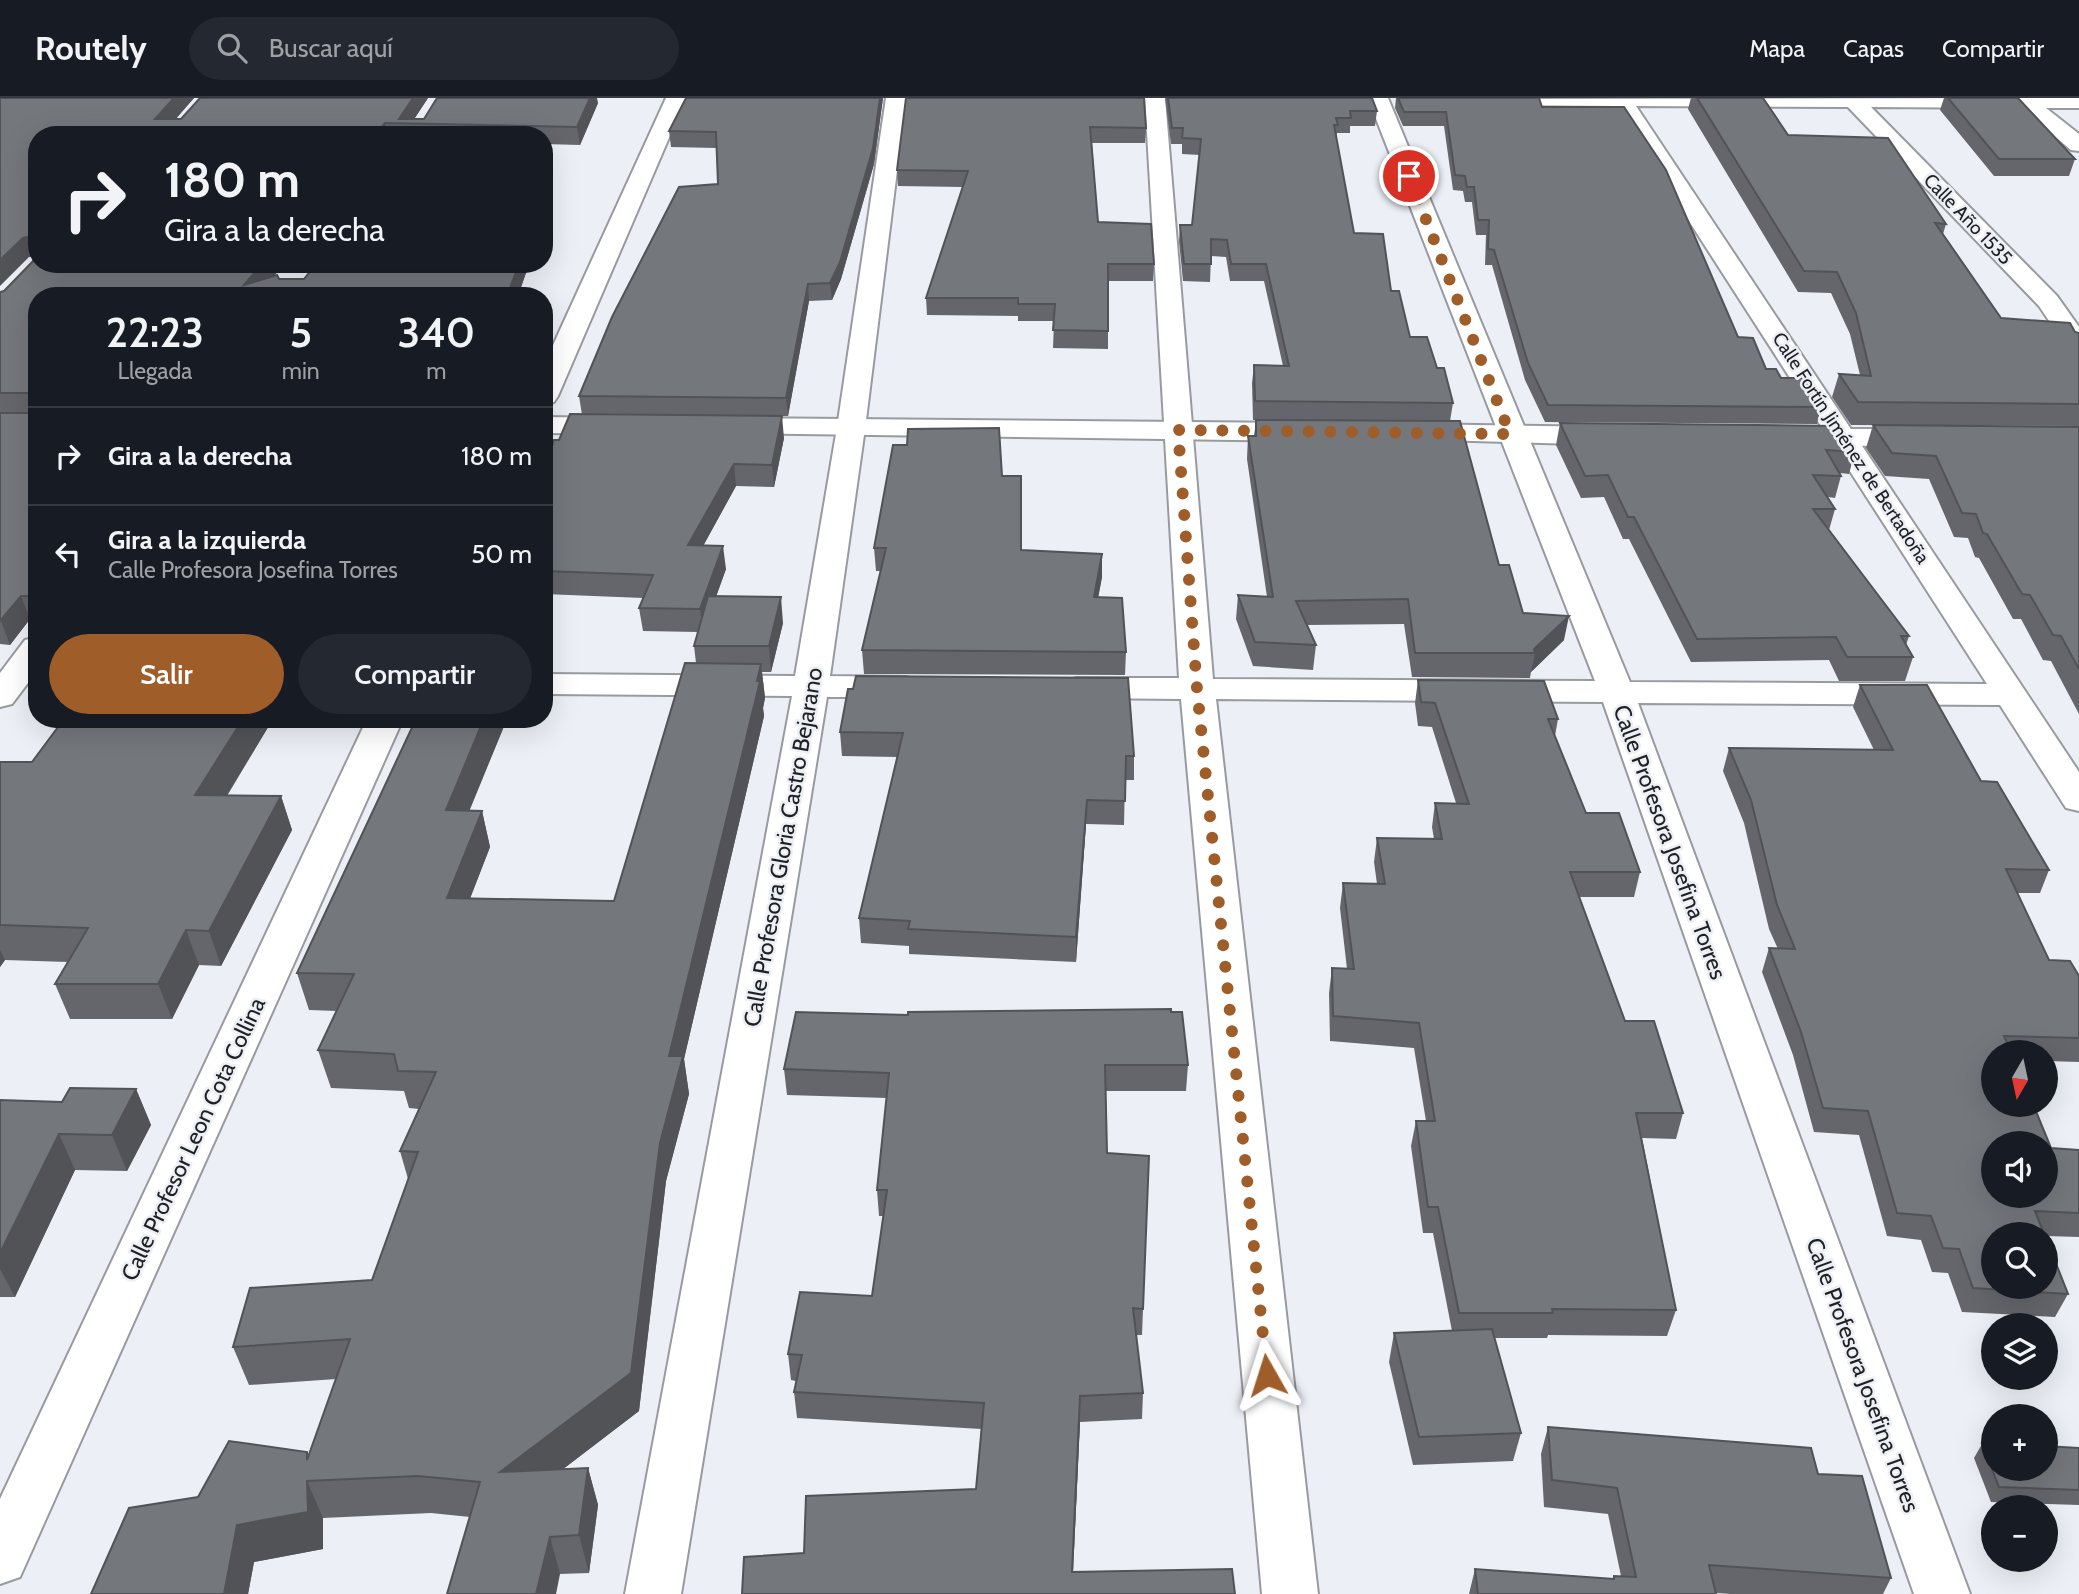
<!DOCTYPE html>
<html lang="es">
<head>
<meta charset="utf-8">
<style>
  :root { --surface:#171b24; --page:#242831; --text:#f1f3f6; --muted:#9ea1a6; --line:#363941; --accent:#9f5e29 }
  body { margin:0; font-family:Cabin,sans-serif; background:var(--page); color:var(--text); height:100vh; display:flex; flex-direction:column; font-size:26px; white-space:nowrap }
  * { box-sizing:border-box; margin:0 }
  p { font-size:23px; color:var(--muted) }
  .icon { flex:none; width:38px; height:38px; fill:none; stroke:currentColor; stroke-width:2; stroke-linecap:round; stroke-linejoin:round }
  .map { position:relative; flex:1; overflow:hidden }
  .panel { position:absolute; left:28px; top:189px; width:525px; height:441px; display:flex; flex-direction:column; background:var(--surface); border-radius:28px; box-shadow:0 7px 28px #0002 }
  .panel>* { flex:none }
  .top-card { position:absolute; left:28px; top:28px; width:525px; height:147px; border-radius:28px; box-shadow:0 7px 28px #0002; background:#171b24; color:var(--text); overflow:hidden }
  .needle { width:46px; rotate:189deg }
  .fabs { position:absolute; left:1981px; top:942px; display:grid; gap:14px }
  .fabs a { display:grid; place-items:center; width:77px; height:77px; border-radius:50%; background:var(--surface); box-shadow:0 7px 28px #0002; font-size:35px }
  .pin { position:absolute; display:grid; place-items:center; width:60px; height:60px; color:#fff; margin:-30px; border:4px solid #fff; border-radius:50%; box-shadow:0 2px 7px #0007 }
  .me { position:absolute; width:77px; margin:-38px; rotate:354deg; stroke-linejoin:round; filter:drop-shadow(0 0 5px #0008) }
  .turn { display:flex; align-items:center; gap:24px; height:147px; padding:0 21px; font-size:32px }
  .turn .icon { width:91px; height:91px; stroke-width:2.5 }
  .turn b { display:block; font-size:49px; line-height:60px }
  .eta { display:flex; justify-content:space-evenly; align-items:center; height:119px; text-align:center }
  .eta b { font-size:42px; font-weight:600; line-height:49px }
  .cta { display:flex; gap:14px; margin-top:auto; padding:14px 21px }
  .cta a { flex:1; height:80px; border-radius:42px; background:var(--accent); color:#fff; font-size:28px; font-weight:600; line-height:80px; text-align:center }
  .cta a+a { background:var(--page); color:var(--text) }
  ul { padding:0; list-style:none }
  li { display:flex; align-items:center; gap:21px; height:98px; padding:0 21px; border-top:2px solid var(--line) }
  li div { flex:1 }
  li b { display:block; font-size:26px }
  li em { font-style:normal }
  header { display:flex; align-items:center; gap:42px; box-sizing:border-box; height:98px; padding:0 35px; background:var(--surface); border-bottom:2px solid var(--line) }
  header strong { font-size:33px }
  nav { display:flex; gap:38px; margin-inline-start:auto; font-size:24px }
  .search { width:490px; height:63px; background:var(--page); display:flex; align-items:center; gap:18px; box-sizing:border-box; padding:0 24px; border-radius:38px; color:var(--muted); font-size:26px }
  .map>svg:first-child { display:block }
</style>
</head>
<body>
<header>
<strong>Routely</strong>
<div class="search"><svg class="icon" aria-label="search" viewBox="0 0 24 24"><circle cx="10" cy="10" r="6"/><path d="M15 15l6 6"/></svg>Buscar aquí</div>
<nav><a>Mapa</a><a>Capas</a><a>Compartir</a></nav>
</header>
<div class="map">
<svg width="2079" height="1496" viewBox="0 0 2079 1496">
  <rect width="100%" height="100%" fill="#ecf0f6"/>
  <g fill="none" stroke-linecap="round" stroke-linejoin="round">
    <defs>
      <path id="minor" d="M666,0H686L558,298L554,304L544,306V267Z
        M886,0H906L865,330L830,578L905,579L917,582L922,589L917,596L905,599H827L681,1496H625L792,598L544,596V576L795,578L837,330Z
        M1145,0H1165L1213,581L1595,583L1368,0H1388L1630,584L1987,586L1615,8L1488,7L1478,1L2079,0V10H2046L2079,36V53L2071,52L2021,10L1871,9L2057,198L2079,229V256L2070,254L2039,208L1848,9L1636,8L2079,674V713L2066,710L2000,607L1638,605L1970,1496H1914L1603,604L1216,601L1318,1496H1262L1181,601L1077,600L1065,597L1060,590L1065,583L1077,580H1179Z
        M37,539V573L12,606L0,609V575L25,542Z
        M367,621H403L20,1479L0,1486V1401Z"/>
      <path id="tertiary" d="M544,319L619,320L629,322L633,328L629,334L619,336L544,335Z
        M732,320L1309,325L1319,328L1323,334L1319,340L1309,343L722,335L718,329L722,323Z
        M1411,326L1610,329L1620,332L1624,338L1620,344L1610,347L1401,341L1397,335L1401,329Z
        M1792,331H1921L1931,334L1935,340L1931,346L1921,349L1782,346L1778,340L1782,334Z"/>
    </defs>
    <!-- minor casing -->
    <use href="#minor" stroke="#979ba0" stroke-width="4"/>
    <!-- tertiary casing -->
    <use href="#tertiary" stroke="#979ba0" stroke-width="4"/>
    <!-- minor -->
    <use href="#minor" fill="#fff" fill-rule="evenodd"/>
    <!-- tertiary -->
    <use href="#tertiary" fill="#fff" fill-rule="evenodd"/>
  </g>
  <!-- wall -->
  <path fill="#64666b" d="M0,0H194L175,21L428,0L414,21L598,5L580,47L544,46V37H37V157L29,159Z
    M686,0H883L874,66L841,181L832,202L809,203L788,318H717L784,340L774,389L736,388L703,448L726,471L716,499L783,525L771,574H762L765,600L763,610L764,618L684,961L689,996L666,1083L639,1313L563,1371L588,1370L598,1407L589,1475L560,1476L470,1419L431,1415L323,1420V1451L254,1464L248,1496H91L198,1399L308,1358L336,1281L249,1287L233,1249L372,1182L408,1081L400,1053L419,1011L409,1010L404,993L331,990L318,952L337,913L309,912L297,875L416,621H507L469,712L482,713L490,749L470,800L614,803L696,565L694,548L698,534L643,533L639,510L643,500L544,496V371L559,342L582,317L579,298L718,86L716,50L671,49L669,33Z
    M906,0L1146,30L1145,45H1092L1098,124L1154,166L1153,183H1108V251L1053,250L1054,223H1018V218L927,217L926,200L963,89L898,88L897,72Z
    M1165,0H1372L1377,13L1375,28H1350V35H1337L1336,40L1354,135L1391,193L1410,239L1437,270L1453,305L1450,323L1499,467L1523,515L1564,542L1531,574L1530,580L1412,579L1404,526L1307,527L1316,547L1313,572L1253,568L1236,521L1238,497L1267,499L1247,361L1248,338H1254L1256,322H1253L1252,285L1254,267L1283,268L1264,183H1230L1226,159L1211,158L1210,184L1183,183L1179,143L1180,127H1192L1200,57L1182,56V46H1171Z
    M1396,0H1539L1542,9L1766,271L1781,280L1821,309L1817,326L1545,324L1525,282L1492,167H1485L1486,137H1476L1472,104H1465L1463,93L1453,92L1444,28H1403L1395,10Z
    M1691,0H1697L1788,37L1946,126L1943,136L2001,220L2079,235V328L1851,327L1832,299L1839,276L1860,277L1850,236L1831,195L1798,194L1688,11Z
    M1944,0H2018L2075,61L2069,78H1994L1940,12Z
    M37,166H284L274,178L279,181H304L316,166H529L518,198H37V521H30L10,547L0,546V194L4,193Z
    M1560,325L1855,354L1849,376L1840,375L1841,378L1835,400L1828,399L1835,411L1829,432L1909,538L1906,547L1913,559L1905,583H1839L1829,562L1691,564L1629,441H1623L1604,399L1581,400L1556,347Z
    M1873,327L2079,329V616L2051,563L2043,562L2021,521H2013L1979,460L1975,459L1968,440L1954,439L1929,381L1885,378L1866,350Z
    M1002,378L1021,452L1102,456V479L1098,499L1126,554L1125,577L864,576L862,552L881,473H876L874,450Z
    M1418,582L1558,621L1555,638L1586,715L1640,774L1634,799H1579L1625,923L1683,1015L1676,1041L1642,1040L1676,1212L1667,1238L1548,1237L1547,1240H1494L1521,1335L1513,1363L1413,1367L1389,1264L1394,1235L1452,1233L1433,1135H1423L1411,1048L1416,1023H1426L1414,950L1330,943L1329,895L1332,870L1347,871L1340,810L1343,785L1377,786L1374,764L1377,740L1434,741L1432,729L1435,705H1456L1432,629L1418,628L1415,605Z
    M1860,587L1981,683L2049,772L2040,795H2017L2049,862L2079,878V964L2046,963V954H1993L2051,1050L2079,1052V1139L2046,1138V1136H1993L2068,1196L2055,1219L1962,1214L1948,1175L1932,1174L1921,1142L1887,1138L1859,1037L1814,1034L1793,957L1762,874L1769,850L1778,851L1769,831L1744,725L1723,673L1729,650L1874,652L1853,609Z
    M848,591L1134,658V682H1125L1124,727L1086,726L1076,864L909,856V848L861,845L859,820L897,659L842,658L840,634Z
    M64,621H273L227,698H281L292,732L221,868L199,867L172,921H70L55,886L68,864L5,862L0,869V664H32Z
    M1188,967L1186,993H1106L1107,1055L1149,1058L1142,1237H1136L1143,1295L1142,1321L1080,1324L1073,1474L1235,1496L804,1455L976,1391L981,1331L797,1320L794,1294L796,1283L791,1282L788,1256L872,1198L883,1118H879L877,1092L887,1000L787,997L784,971Z
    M136,991L151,1027L127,1073L75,1072L15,1199H0V1002L62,1004Z
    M1548,1329L1818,1376L1891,1480L1883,1496H1731L1716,1495V1496H1469L1475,1471L1613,1481L1614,1478H1621L1608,1416L1544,1409L1541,1356Z
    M1982,1346L2079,1350V1407L1991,1404L1974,1360Z"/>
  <!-- shaded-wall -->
  <path fill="#515357" d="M174,0H194L162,37L155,21Z
    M413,0H428L411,26L399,21Z
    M590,0H597L598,5L580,47L577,29Z
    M880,0H883L874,66L841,181L832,202L830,185Z
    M385,25L387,37H375Z
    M545,98L548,117L544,127V100Z
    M32,138L37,157L29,159L0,188V162L23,140Z
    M262,166H284L257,198L244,187Z
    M519,166H529L518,198H507Z
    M808,186L809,203L788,318L786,300Z
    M782,318L784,340L774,389L772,367Z
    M734,366L736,388L691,470L688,447Z
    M723,448L726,471L703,534L700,511Z
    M1102,456V479L1094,522V499Z
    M21,498L30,521L10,547L1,523Z
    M781,499L783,525L771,574L769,548Z
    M1569,518L1564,542L1531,574L1535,555L1534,551Z
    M761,566L765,600L763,610L764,618L684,961L689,996L666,1083L639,1313L511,1411L500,1374L669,958Z
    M243,621H273L206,731L195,697Z
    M484,621H507L455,748L446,712Z
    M281,698L292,732L221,868L209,833Z
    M1087,702L1086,726L1076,864V839Z
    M482,713L490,749L456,837L447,800Z
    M186,832L199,867L172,921L158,886Z
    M0,852L5,862L0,869Z
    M136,991L151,1027L127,1073L112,1037Z
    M59,1036L75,1072L15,1199L0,1171V1155Z
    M1080,1298V1324L1072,1496Z
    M588,1370L598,1407L589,1475L579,1437Z
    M307,1383L323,1420V1451L254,1464L248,1496H224L237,1427Z
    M550,1439L560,1476L556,1496H536Z"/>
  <!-- building -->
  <path fill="#74777c" stroke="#515357" stroke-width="2" fill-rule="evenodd" d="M0,0H174L155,21H181L200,0H413L399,21H424L437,0H590L577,29L385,25L375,37H37V144H33L32,138L23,140L0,162Z
    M686,0H880L873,50L840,164L830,185L808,186L786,300L579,298L612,219L679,89L718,86L716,34L669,33Z
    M906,0H1144L1146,30L1090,29L1098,124L1151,126L1154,166H1108V233L1053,232L1055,206H1018V200H926L968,73L897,72Z
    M1168,0H1372L1377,13H1350L1351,20H1336L1338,27H1334L1354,135L1383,136L1391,193H1399L1410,239H1427L1437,270H1444L1453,305L1255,303L1254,267L1289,268L1266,166H1231L1227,142L1211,141V166H1184L1180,127H1192L1201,41L1182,40L1183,30H1172Z
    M1398,0H1539L1542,9H1624L1666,72L1738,239L1753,240L1766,271H1776L1781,280H1803L1821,309L1548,307L1528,265L1494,152L1488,151L1489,122H1478L1474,89H1467L1465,78L1455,77L1446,14H1404Z
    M1697,0H1763L1788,37L1888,40L1946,126L1935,125L2001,220L2070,225L2075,234L2079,235V306L1858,304L1839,276L1871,278L1856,215L1837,174L1804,173Z
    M1948,0H2018L2075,61H1999Z
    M37,159V166H262L244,187L277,177L279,181H304L316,166H519L507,198H37V498H21L0,523V315H31V295H0V194L4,193Z
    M570,316L782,318L772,367L734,366L688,447L723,448L700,511L639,510L653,477L544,473V371L554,342H559Z
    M1256,322L1460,323L1499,467H1509L1523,515L1569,518L1534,551L1535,555H1415L1408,501L1296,503L1316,547L1255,544L1238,497L1273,499L1248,338H1256Z
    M1560,325L1838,328L1855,354L1826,352L1841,378L1813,377L1835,411H1813L1909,538H1901L1913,559H1847L1836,539L1697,541L1634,419H1628L1608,377L1585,378Z
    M1873,327L2079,329V571L2061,538L2053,537L2030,497L2022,496L1987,436L1983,435L1976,416L1962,415L1936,358L1892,355Z
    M999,330L1002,378H1021V452L1102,456L1094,499L1122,500L1126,554L862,552L886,450H874L893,347H907L908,331Z
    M708,498L781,499L769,548H694Z
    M685,565L761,566L757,583H760L669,958H683L660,1045L631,1275L500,1374L588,1370L579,1437L550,1439L536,1496H447L480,1384L418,1378L307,1383L308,1414L237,1427L224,1496H91L129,1410L198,1399L229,1343L307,1354V1362L350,1241L233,1249L250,1190L372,1182L418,1054L400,1053L436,974L398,973L394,956L318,952L354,876L297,875L416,621H484L446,712L482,713L447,800L614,803Z
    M856,578L1128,580L1134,658H1126L1125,703L1087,702L1076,839L908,831L910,823L859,820L903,635L840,634L848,591H853Z
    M1418,582L1544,583L1558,621H1548L1586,715H1619L1640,774H1570L1625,923H1654L1683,1015H1636L1676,1212L1552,1211L1553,1215H1459L1438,1109H1428L1416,1023H1435L1419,925L1333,918L1332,870L1354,871L1343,785L1385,786L1377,740L1442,741L1435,705L1469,706L1435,605L1421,604Z
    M1860,587H1927L1981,683L1997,684L2049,772L2006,771L2049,862L2070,863L2079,878V940L2004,938L2011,954H1993V1006H2033L2051,1050L2079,1052V1115L2035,1113L2044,1136H1993V1188H2046V1140L2068,1196L1973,1190L1959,1151L1943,1150L1931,1118L1897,1115L1868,1013L1823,1010L1801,934L1769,850L1795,851L1777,807L1751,702L1729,650L1893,652ZM1993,1045H2046V1097H1993Z
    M64,621H243L195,697L281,698L209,833L186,832L158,886H55L88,830L0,827V664H32Z
    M1171,911V914H1182L1188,967H1105L1107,1055L1149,1058L1143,1211L1133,1210L1143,1295L1080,1298L1072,1474L1232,1471L1235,1496H742L744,1459L804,1455L806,1398L976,1391L984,1305L794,1294L802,1257L788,1256L800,1194L872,1198L887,1092H877L889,975L784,971L796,914L908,917V914Z
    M70,990L136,991L112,1037L59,1036L0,1155V1002L62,1004Z
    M1492,1231L1521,1335L1419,1339L1394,1235Z
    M1548,1329L1811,1350L1818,1376L1862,1378L1891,1480L1709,1467L1716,1496H1478L1475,1471L1614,1481V1478L1636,1479L1617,1390L1552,1382Z
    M1982,1346H1993V1370H2046V1348L2079,1350V1392L1999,1389Z"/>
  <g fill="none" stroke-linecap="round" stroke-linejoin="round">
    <!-- route -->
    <path stroke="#9f5e29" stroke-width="12" stroke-dasharray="0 21.6" d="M1267,1277L1197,591L1178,332L1510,336L1409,78"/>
  </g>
  <g text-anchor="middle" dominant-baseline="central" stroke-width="5" stroke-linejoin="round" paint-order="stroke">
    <!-- far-street labels -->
    <g font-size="19" fill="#1f2022" stroke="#ecf0f6">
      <text transform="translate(1968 121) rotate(46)">Calle Año 1535</text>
      <text transform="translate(1851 350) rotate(57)">Calle Fortín Jiménez de Bertadoña</text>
    </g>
    <!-- street labels -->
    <g font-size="23" fill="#1f2022" stroke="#ecf0f6">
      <text transform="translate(1670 744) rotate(70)">Calle Profesora Josefina Torres</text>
      <text transform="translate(783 749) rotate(-80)">Calle Profesora Gloria Castro Bejarano</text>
      <text transform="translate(193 1041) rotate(-65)">Calle Profesor Leon Cota Collina</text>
      <text transform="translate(1863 1277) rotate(70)">Calle Profesora Josefina Torres</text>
    </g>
  </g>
</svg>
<div class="fabs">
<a><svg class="needle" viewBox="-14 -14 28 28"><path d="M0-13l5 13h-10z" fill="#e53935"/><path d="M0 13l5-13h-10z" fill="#9ea1a6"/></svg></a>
<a><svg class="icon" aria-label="sound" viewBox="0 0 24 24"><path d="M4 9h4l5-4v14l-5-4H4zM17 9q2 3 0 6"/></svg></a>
<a><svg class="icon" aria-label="search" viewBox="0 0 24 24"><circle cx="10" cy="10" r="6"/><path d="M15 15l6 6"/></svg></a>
<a><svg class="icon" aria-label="layers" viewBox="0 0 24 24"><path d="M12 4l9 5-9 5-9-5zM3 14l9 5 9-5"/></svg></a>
<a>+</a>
<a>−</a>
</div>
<div class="pin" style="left:1409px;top:78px;background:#d93025"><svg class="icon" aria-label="arrive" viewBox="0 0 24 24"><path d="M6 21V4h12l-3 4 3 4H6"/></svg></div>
<svg class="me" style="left:1267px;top:1277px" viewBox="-20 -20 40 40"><path d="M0-17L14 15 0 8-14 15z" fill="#9f5e29" stroke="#fff" stroke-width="4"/></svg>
<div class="top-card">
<div class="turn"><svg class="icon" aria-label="right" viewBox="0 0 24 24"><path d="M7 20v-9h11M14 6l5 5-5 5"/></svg><div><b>180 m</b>Gira a la derecha</div></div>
</div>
<section class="panel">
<div class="eta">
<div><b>22:23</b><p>Llegada</p></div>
<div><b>5</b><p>min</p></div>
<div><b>340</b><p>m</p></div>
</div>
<ul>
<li><svg class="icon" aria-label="right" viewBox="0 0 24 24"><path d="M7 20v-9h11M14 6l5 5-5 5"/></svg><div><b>Gira a la derecha</b></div><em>180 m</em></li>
<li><svg class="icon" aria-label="left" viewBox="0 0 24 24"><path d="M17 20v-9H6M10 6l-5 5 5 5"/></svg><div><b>Gira a la izquierda</b><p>Calle Profesora Josefina Torres</p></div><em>50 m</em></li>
</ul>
<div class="cta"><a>Salir</a><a>Compartir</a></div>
</section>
</div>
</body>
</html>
